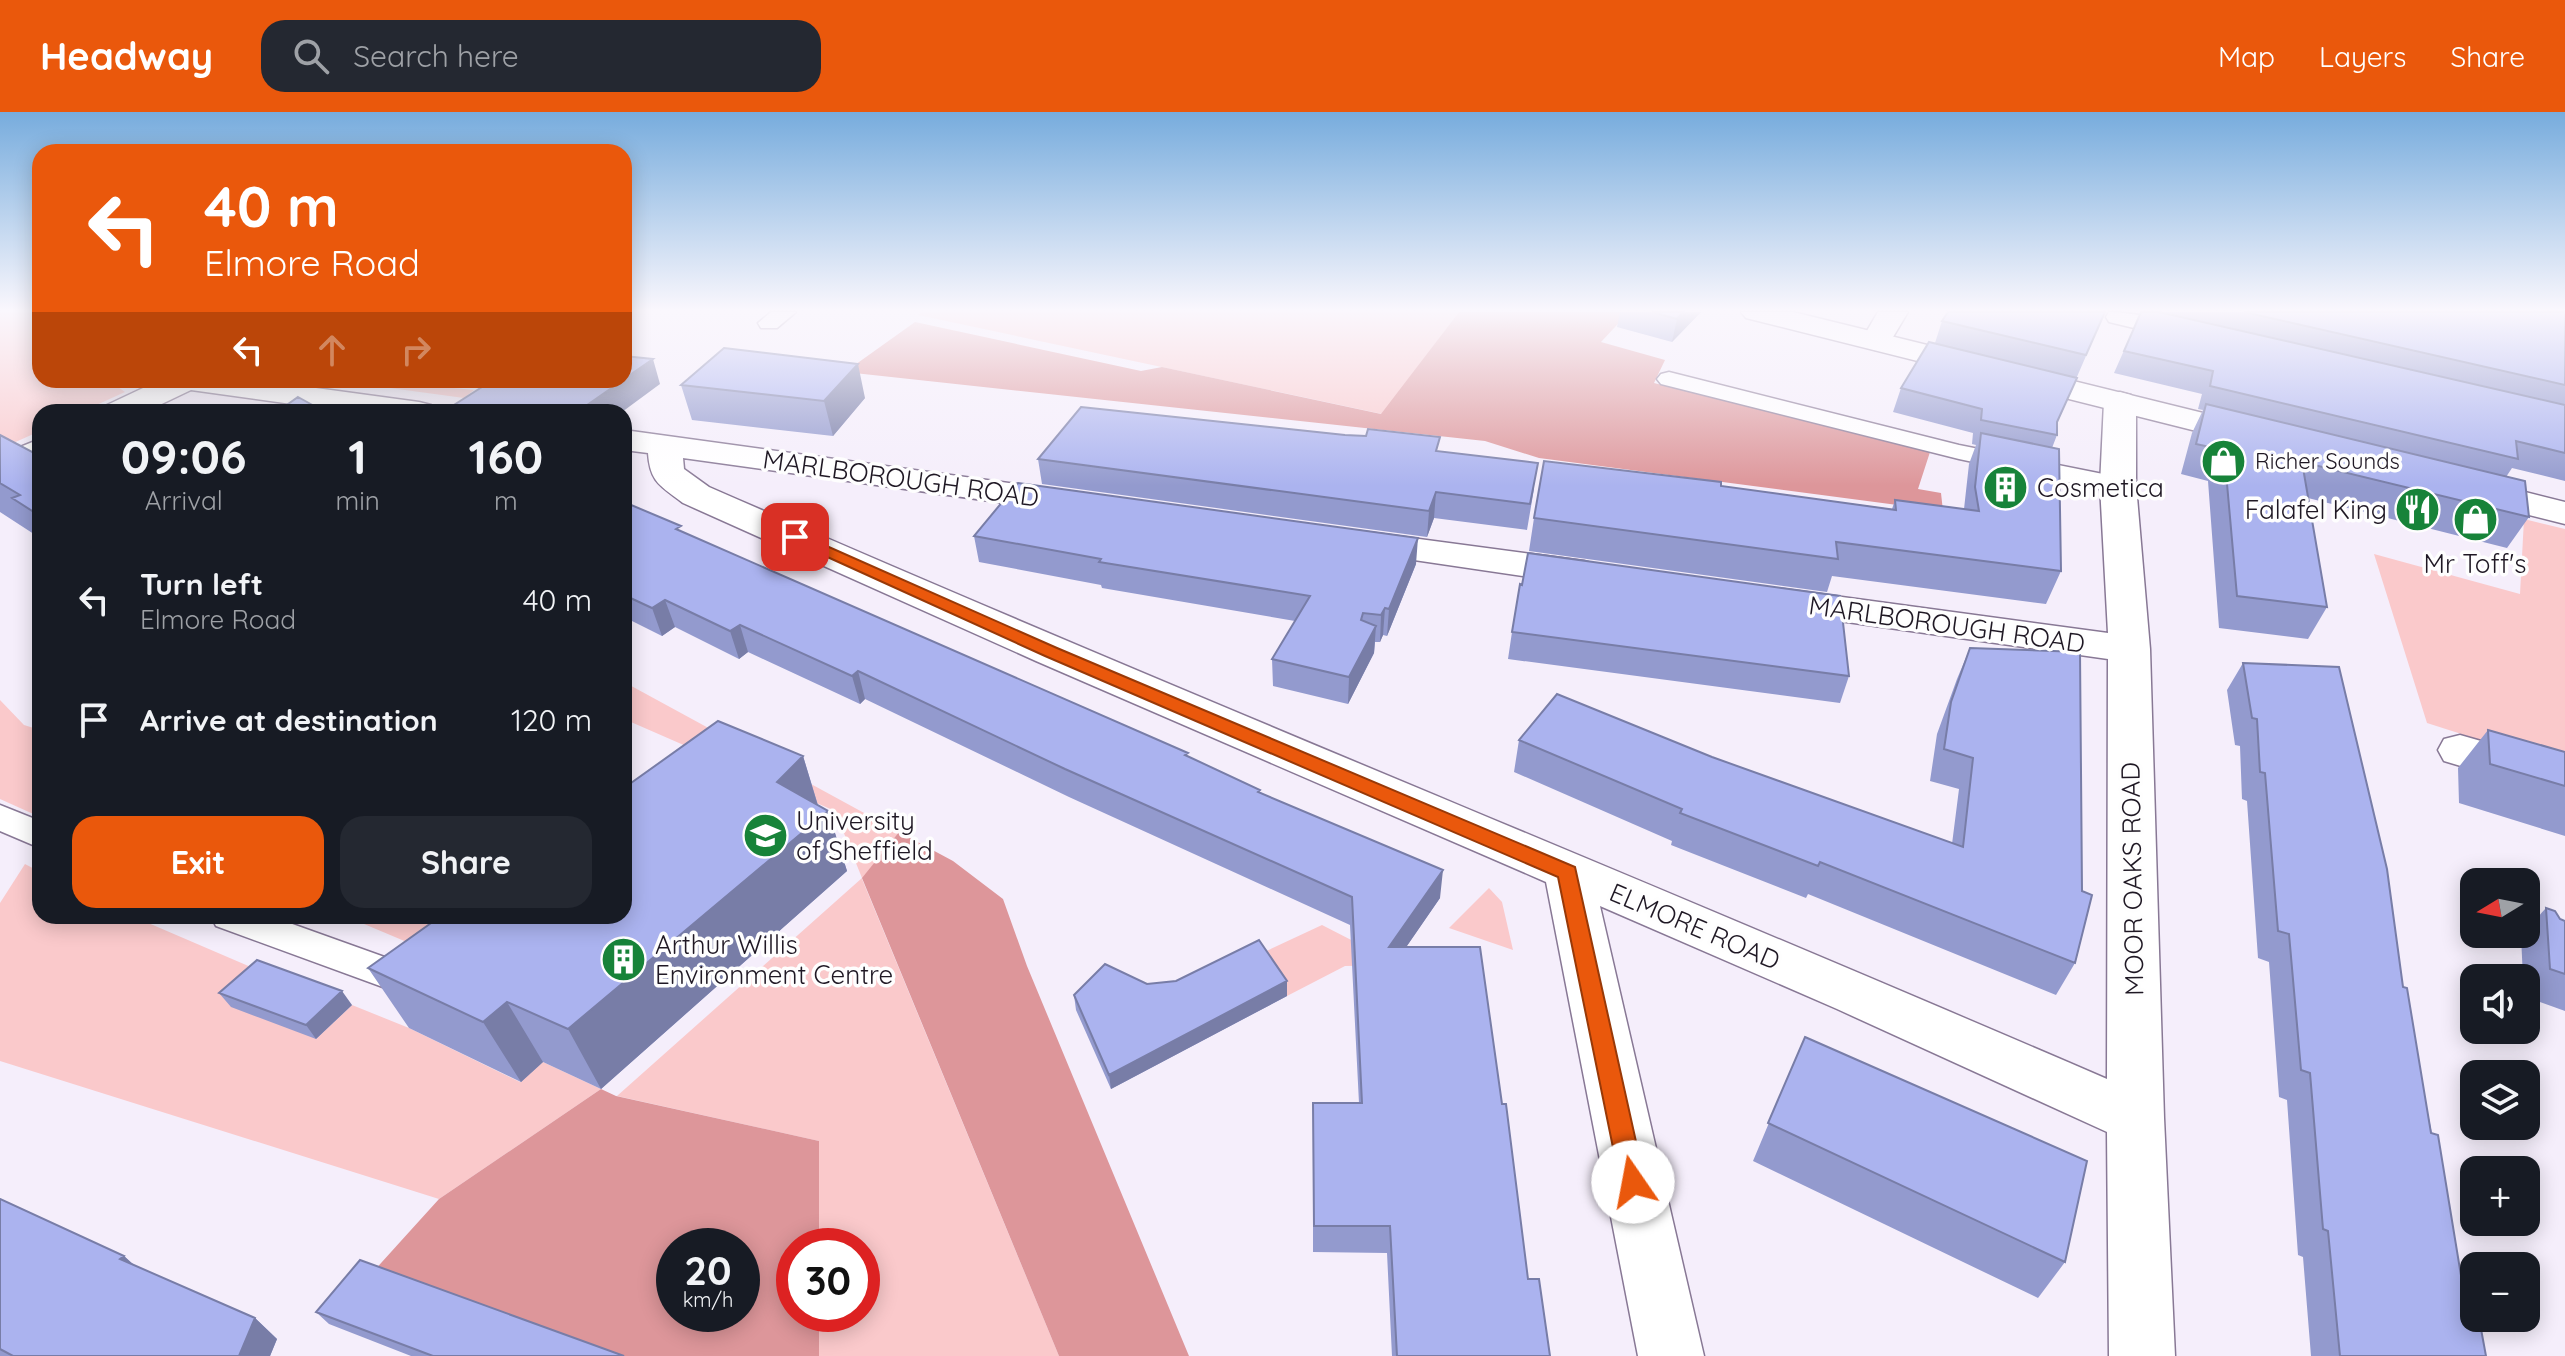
<!DOCTYPE html>
<html lang="en">
<head>
<meta charset="utf-8">
<style>
  :root { --surface:#171b24; --page:#242831; --text:#f1f3f6; --muted:#9ea1a6; --accent:#ea580c }
  body { margin:0; font-family:Quicksand,sans-serif; background:var(--page); color:var(--text); height:100vh; display:flex; flex-direction:column; font-size:30px; white-space:nowrap }
  * { box-sizing:border-box; margin:0 }
  p { font-size:26px; color:var(--muted) }
  .icon { flex:none; width:44px; height:44px; fill:none; stroke:currentColor; stroke-width:2; stroke-linecap:round; stroke-linejoin:round }
  .map { position:relative; flex:1; overflow:hidden }
  .sheet { position:absolute; left:32px; top:292px; width:600px; height:520px; display:flex; flex-direction:column; background:var(--surface); border-radius:24px; box-shadow:0 4px 20px #0003 }
  .sheet>* { flex:none }
  .top-card { position:absolute; left:32px; top:32px; width:600px; height:244px; border-radius:24px; box-shadow:0 4px 20px #0003; background:#ea580c; color:#fff; overflow:hidden }
  .needle { width:52px; rotate:260deg }
  .controls { position:absolute; left:2460px; top:756px; display:grid; gap:16px }
  .controls a { display:grid; place-items:center; width:80px; height:80px; border-radius:16px; background:var(--surface); box-shadow:0 4px 20px #0003; font-size:40px }
  .speed { position:absolute; left:656px; top:1116px; display:flex; gap:16px; font-size:40px; font-weight:700; text-align:center }
  .speed>* { display:grid; place-content:center; width:104px; height:104px; border-radius:50%; background:var(--surface); box-shadow:0 4px 20px #0003; line-height:1 }
  .speed small { font-size:20px; font-weight:400 }
  .speed .limit { border:12px solid #d22; background:#fff; color:#111 }
  .pin { position:absolute; display:grid; place-items:center; width:68px; height:68px; color:#fff; margin:-34px; border-radius:16px; box-shadow:0 4px 12px #0006 }
  .me { position:absolute; width:88px; margin:-44px; rotate:348deg; stroke-linejoin:round; filter:drop-shadow(0 0 6px #0008) }
  .turn { display:flex; align-items:center; gap:28px; height:168px; padding:0 40px; font-size:36px }
  .turn .icon { width:104px; height:104px; stroke-width:2.5 }
  .turn b { display:block; font-size:56px; line-height:68px }
  .lanes { display:flex; align-items:center; height:76px; padding:0 40px; background:#0003; justify-content:center; gap:40px; direction:ltr }
  .lanes .off { opacity:.35 }
  .eta { display:flex; justify-content:space-evenly; align-items:center; height:136px; text-align:center }
  .eta b { font-size:48px; font-weight:700; line-height:56px }
  .primary-button { display:flex; gap:16px; margin-top:auto; padding:16px 40px }
  .primary-button a { flex:1; height:92px; border-radius:24px; background:var(--accent); color:#fff; font-size:32px; font-weight:700; line-height:92px; text-align:center }
  .primary-button a+a { background:var(--page); color:var(--text) }
  ul { padding:0; list-style:none }
  li { display:flex; align-items:center; gap:24px; height:120px; padding:0 40px }
  li div { flex:1 }
  li b { display:block; font-size:30px }
  li em { font-style:normal }
  header { display:flex; align-items:center; gap:48px; box-sizing:border-box; height:112px; padding:0 40px; background:var(--accent); color:#fff }
  header strong { font-size:38px }
  nav { display:flex; gap:44px; margin-inline-start:auto; font-size:28px }
  .search { width:560px; height:72px; background:var(--page); display:flex; align-items:center; gap:20px; box-sizing:border-box; padding:0 28px; border-radius:24px; color:var(--muted); font-size:30px }
  .map>svg:first-child { display:block }
</style>
</head>
<body>
<header>
<strong>Headway</strong>
<div class="search"><svg class="icon" aria-label="search" viewBox="0 0 24 24"><circle cx="10" cy="10" r="6"/><path d="M15 15l6 6"/></svg>Search here</div>
<nav><a>Map</a><a>Layers</a><a>Share</a></nav>
</header>
<div class="map">
<svg width="2565" height="1244" viewBox="0 0 2565 1244">
  <rect width="100%" height="100%" fill="#f5eefb"/>
  <!-- green -->
  <path fill="#fac9cb" d="M0,200H31L40,210V268H108L125,280L81,300H40V319L0,337Z
    M922,200H1459L1382,302L918,203Z
    M331,268H374L474,278L464,286Z
    M2524,407L2565,417V655L2427,611L2374,442L2520,482Z
    M624,570L899,720L862,767L1059,1244H819V1202H862V1134H819V1029L617,984L862,766L835,699L624,607Z
    M0,588L24,613L40,618V705L0,687Z
    M25,752L40,760V804H132L267,862L316,927L352,893L409,916L520,970L543,950L601,977L439,1087L0,949V791Z
    M1489,776L1502,790L1513,838L1449,816Z
    M345,804H541L471,857Z
    M1322,813L1400,853L1345,854L1287,884L1260,842Z"/>
  <!-- forest -->
  <path fill="#dd969a" fill-rule="evenodd" d="M1459,200H1629L1601,230L1665,248L1654,271L1930,340L1918,377L1941,381L1943,399L1539,346L1485,329L845,260L915,210L1141,259L1162,255L1381,302Z
    M899,720L953,749L1003,787L1027,854L1189,1244H1059L862,766Z
    M601,977L616,984L819,1029V1134H794V1202H819V1244H598L372,1161L439,1087ZM674,1134H742V1202H674Z"/>
  <g fill="none" stroke-linecap="round" stroke-linejoin="round">
    <defs>
      <path id="service" d="M771,200H796L777,216H761L758,211Z
        M2109,200C2126,200 2181,208 2191,220L2180,227L2109,210L2106,205Z
        M1669,260L1959,333L2118,365L2127,368L2131,373L2127,378L2118,381L1959,347L1661,272L1657,267L1661,262Z
        M0,693L40,709V736L0,719Z
        M211,804H270L404,852L410,863L404,874L391,878L216,814Z"/>
      <path id="minor" d="M1878,200H1908L1887,235L1876,238L1865,235L1861,229Z
        M160,268H257L419,290L431,293L435,300H349L191,278L145,300H103L107,293Z
        M2120,280L2131,283L2136,290V373L2150,537L2164,1006L2175,1244H2109L2107,1020L1837,897L1600,794L1704,1244H1638L1546,770L1036,549L683,391C661,374 650,371 648,341L624,338V318L1082,381L1087,389L1082,397L1069,400L683,346L684,357L709,375C1173,578 1642,766 2107,967L2108,547L1783,501L1769,497L1763,489L1769,481L1783,477L2108,521L2100,373L2104,290L2109,283Z
        M40,327V350L0,366V343Z
        M1359,419L1584,449L1598,453L1603,461L1598,469L1584,473L1346,438L1340,430L1346,422Z
        M2460,623L2565,653V685L2444,649L2438,638L2444,627Z"/>
      <path id="primary" d="M1741,200H1793L2268,317L2273,324L2268,331L2256,334L1746,206Z
        M2470,366L2565,390V412L2457,385L2452,377L2457,369Z"/>
    </defs>
    <!-- service casing -->
    <use href="#service" stroke="#887895" stroke-width="3"/>
    <!-- minor casing -->
    <use href="#minor" stroke="#887895" stroke-width="3"/>
    <!-- primary casing -->
    <use href="#primary" stroke="#887895" stroke-width="3"/>
    <!-- service -->
    <use href="#service" fill="#fff" fill-rule="evenodd"/>
    <!-- minor -->
    <use href="#minor" fill="#fff" fill-rule="evenodd"/>
    <!-- primary -->
    <use href="#primary" fill="#fff" fill-rule="evenodd"/>
  </g>
  <!-- wall -->
  <path fill="#939ace" d="M1620,200H1701L1672,230L1617,215Z
    M2105,200L2057,311V323L2052,336L2061,459L2046,492L1832,464L1827,480L1529,439L1534,406L1721,374L1892,397L1895,388L1964,397L1969,352L1976,333L1972,332L1973,321L1893,300L1901,276L1935,231L1942,209Z
    M2141,200H2565V369L2512,356L2506,365L2529,405L2507,436L2308,386L2327,495L2308,527L2219,516L2208,369L2181,362L2192,321L2203,298L2198,297L2202,282L2114,261Z
    M374,268H443L435,274Z
    M681,273L865,286L833,324L692,308Z
    M0,323L40,344V426L0,400Z
    M1439,339L1534,377L1527,418L1434,406L1427,425L1042,372L1038,347Z
    M624,390L683,420L1188,645L1260,680L1440,786L1406,835L1502,992L1528,1167L1550,1244H1392L1387,1141L1313,1140V991H1359L1350,813L1069,685L865,587L860,592L748,540L739,547L675,515L662,524L624,505Z
    M974,424L1416,452L1387,524L1383,523L1380,530H1375L1374,541L1348,592L1273,574L1272,547L1295,509L1102,476L1101,473L979,450Z
    M1512,520L1849,564L1840,591L1508,547Z
    M1970,536L2075,851L2056,883L1808,782L1806,786L1671,733L1672,729L1514,660L1519,628L1712,645L1952,732L1959,677L1930,669L1937,622L1957,567Z
    M2243,551L2403,875L2465,1188L2486,1244H2311L2303,1145L2298,1143L2287,988L2279,985L2269,850L2258,846L2247,689L2242,687L2240,634L2235,633L2227,578Z
    M2488,618L2565,640V724L2459,691L2458,656Z
    M803,644L818,693L828,699L847,759L601,977L543,950L521,970L409,916L368,856Z
    M2546,796L2560,807L2565,809V899L2526,885V866H2523L2521,824L2522,822H2526V818Z
    M1287,869V884L1111,977L1076,898L1074,883L1147,872Z
    M219,881L352,893L316,927L231,895Z
    M1805,925L2065,1150L2038,1186L1753,1049Z
    M0,1087L124,1144L135,1154L255,1206L277,1227L270,1244H0Z
    M316,1200L624,1244H411L329,1212Z"/>
  <!-- shaded-wall -->
  <path fill="#787da7" d="M1683,200H1701L1672,230L1677,207Z
    M653,247L660,272L622,300H577Z
    M858,252L865,286L833,324L824,289Z
    M432,268H443L435,274Z
    M1436,380L1434,406L1427,425L1429,399Z
    M1418,426L1416,452L1387,524L1389,497Z
    M665,488L675,515L662,524L652,496Z
    M1385,496L1383,523L1380,530L1381,503Z
    M740,513L748,540L739,547L730,519Z
    M1376,514L1374,541L1348,592L1349,565Z
    M858,559L865,587L860,592L852,564Z
    M803,644L821,704L828,699L847,759L601,977L568,917L777,670Z
    M1443,758L1440,786L1387,863L1389,835Z
    M1287,869V884L1111,977L1109,963Z
    M342,879L352,893L316,927L306,913Z
    M507,890L543,950L521,970L483,910Z
    M124,1144L148,1166L120,1147Z
    M255,1206L277,1227L270,1244H239Z"/>
  <!-- building -->
  <path fill="#abb3ef" stroke="#787da7" stroke-width="2" d="M1652,200H1683L1677,207Z
    M1948,200H2105L2086,243L1942,209Z
    M2141,200H2159L2565,293V341L2516,329L2518,347L2210,274L2213,259L2124,239Z
    M2244,200H2565V273Z
    M1929,230L2077,266L2057,310V323L1981,308L1982,297L1901,276Z
    M724,236L858,252L824,289L681,273Z
    M624,244L653,247L624,267Z
    M493,268H623L577,300H443Z
    M298,285L325,300H277Z
    M2206,292L2525,369L2529,405L2302,350L2327,495L2237,484L2224,338L2196,332Z
    M1081,295L1345,323L1366,324L1368,317L1440,325L1436,339L1538,351L1530,392L1436,380L1429,399L1038,347Z
    M1981,321L2059,337L2061,459L1836,430L1838,447L1534,406L1544,349L1721,370V374L1896,398L1895,388L1979,399L1975,375Z
    M0,323L40,344V404L12,386L20,383L0,371Z
    M1018,371L1418,426L1389,497L1385,496L1381,503L1363,501L1361,508L1376,514L1349,565L1272,547L1310,484L1099,450L1101,447L974,424Z
    M624,390L681,414L676,417L1188,641L1185,643L1260,678L1258,680L1443,758L1389,835H1480L1502,992H1506L1528,1167H1539L1550,1244H1397L1390,1114H1314L1313,991H1362L1352,785L1065,657L858,559L852,564L740,513L730,519L665,488L652,496L624,483Z
    M1528,441L1840,484L1849,564L1512,520L1520,472L1522,473Z
    M1970,536L2080,540L2082,779L2092,783L2075,851L1820,750L1818,754L1680,701L1682,697L1519,628L1557,582L1712,645L1963,735L1973,646L1944,637L1951,590Z
    M2243,551L2339,555L2387,757L2403,875L2407,876L2431,1021L2438,1023L2465,1188L2474,1192V1206H2479L2486,1244H2340L2328,1119L2323,1117L2310,961L2301,958L2289,822L2278,819L2265,661L2260,660L2257,607L2252,606Z
    M718,609L803,644L777,670L828,699L568,917L507,890L483,910L368,856L441,804H624V676Z
    M2488,618L2565,640V674L2490,652Z
    M2546,796L2555,799L2560,807L2565,809V862L2550,857Z
    M1259,828L1287,869L1109,963L1074,883L1105,852L1147,872L1176,869Z
    M257,848L342,879L306,913L219,881Z
    M1805,925L2087,1049L2065,1150L1768,1011Z
    M0,1087L124,1144L120,1147L255,1206L239,1244H13L0,1237Z
    M360,1148L624,1244H433L316,1200Z"/>
  <!-- sky -->
  <linearGradient id="sky" x2="0" y2="1"><stop stop-color="#77acdd"/><stop offset="0.53" stop-color="#faf7fd"/><stop offset="1" stop-color="#faf7fd" stop-opacity="0"/></linearGradient>
  <rect width="2565" height="374" fill="url(#sky)"/>
  <!-- route -->
  <path fill="#ea580c" stroke="#983908" stroke-width="2" d="M795,420L1057,536L1575,755L1645,1070L1641,1078L1633,1081L1624,1078L1620,1070L1558,765L1045,544L790,428V422Z"/>
  <!-- icons -->
  <defs>
    <symbol id="shop-disc" viewBox="-11 -11 22 22"><circle r="9.5" fill="#178339" stroke="#fefefe"/><path d="M-5-2.5h2.3a2.7 3.5 0 0 1 5.4 0H5L5.5 6h-11ZM-1.5-2.5h3a1.5 2.3 0 0 0-3 0Z" fill="#fff"/></symbol>
    <symbol id="building-disc" viewBox="-11 -11 22 22"><circle r="9.5" fill="#178339" stroke="#fefefe"/><path d="M-4-6H4V6H1V3H-1V6H-4ZM-2.5-4.3h1.7v1.8h-1.7ZM.8-4.3h1.7v1.8H.8ZM-2.5-1h1.7V.8h-1.7ZM.8-1h1.7V.8H.8Z" fill="#fff"/></symbol>
    <symbol id="restaurant-disc" viewBox="-11 -11 22 22"><circle r="9.5" fill="#178339" stroke="#fefefe"/><path d="M-5-6h1v4h1v-4h1v4h1v-4h1v5L-1.5 .5V6h-2V.5L-5-1ZM5-6V6H3V1.5H1.5Q1.5-4 5-6Z" fill="#fff"/></symbol>
    <symbol id="university-disc" viewBox="-11 -11 22 22"><circle r="9.5" fill="#178339" stroke="#fefefe"/><path d="M0-5L7-2L0 1L-7-2ZM-4 1L0 2.5L4 1V4Q0 6-4 4Z" fill="#fff"/></symbol>
  </defs>
  <g fill-rule="evenodd">
    <use href="#shop-disc" x="2198" y="324" width="51" height="51"/>
    <use href="#building-disc" x="1980" y="350" width="51" height="51"/>
    <use href="#restaurant-disc" x="2392" y="372" width="51" height="51"/>
    <use href="#shop-disc" x="2450" y="382" width="51" height="51"/>
    <use href="#university-disc" x="740" y="698" width="51" height="51"/>
    <use href="#building-disc" x="598" y="822" width="51" height="51"/>
  </g>
  <g text-anchor="middle" dominant-baseline="central" stroke-width="7" stroke-linejoin="round" paint-order="stroke">
    <!-- far-poi labels -->
    <g font-size="22" fill="#1f1824" stroke="#fefefe" text-anchor="start">
      <text x="2255" y="349">Richer Sounds</text>
    </g>
    <!-- street labels -->
    <g font-size="26" fill="#1f1824" stroke="#fefefe">
      <text transform="translate(901 366) rotate(8)">MARLBOROUGH ROAD</text>
      <text transform="translate(1947 512) rotate(8)">MARLBOROUGH ROAD</text>
      <text transform="translate(2132 767) rotate(-91)">MOOR OAKS ROAD</text>
      <text transform="translate(1695 814) rotate(23)">ELMORE ROAD</text>
    </g>
    <!-- poi labels -->
    <g font-size="26" fill="#1f1824" stroke="#fefefe" text-anchor="start">
      <text x="2037" y="375">Cosmetica</text>
      <text x="2387" y="397" text-anchor="end">Falafel King</text>
      <text x="2475" y="451" text-anchor="middle">Mr Toff's</text>
      <text x="796" y="708">University<tspan x="796" dy="30">of Sheffield</tspan></text>
      <text x="655" y="832">Arthur Willis<tspan x="655" dy="30">Environment Centre</tspan></text>
    </g>
  </g>
</svg>
<div class="controls">
<a><svg class="needle" viewBox="-14 -14 28 28"><path d="M0-13l5 13h-10z" fill="#e53935"/><path d="M0 13l5-13h-10z" fill="#9ea1a6"/></svg></a>
<a><svg class="icon" aria-label="sound" viewBox="0 0 24 24"><path d="M4 9h4l5-4v14l-5-4H4zM17 9q2 3 0 6"/></svg></a>
<a><svg class="icon" aria-label="layers" viewBox="0 0 24 24"><path d="M12 4l9 5-9 5-9-5zM3 14l9 5 9-5"/></svg></a>
<a>+</a>
<a>−</a>
</div>
<div class="speed"><div>20<small>km/h</small></div><div class="limit">30</div></div>
<div class="pin" style="left:795px;top:425px;background:#d93025"><svg class="icon" aria-label="arrive" viewBox="0 0 24 24"><path d="M6 21V4h12l-3 4 3 4H6"/></svg></div>
<svg class="me" style="left:1633px;top:1070px" viewBox="-20 -20 40 40"><circle r="19" fill="#fff"/><path d="M0-13L10 11 0 6-10 11z" fill="#ea580c"/></svg>
<div class="top-card">
<div class="turn"><svg class="icon" aria-label="left" viewBox="0 0 24 24"><path d="M17 20v-9H6M10 6l-5 5 5 5"/></svg><div><b>40 m</b>Elmore Road</div></div>
<div class="lanes"><svg class="icon" aria-label="left" viewBox="0 0 24 24"><path d="M17 20v-9H6M10 6l-5 5 5 5"/></svg><svg class="icon off" aria-label="ahead" viewBox="0 0 24 24"><path d="M12 20V5M6 11l6-6 6 6"/></svg><svg class="icon off" aria-label="right" viewBox="0 0 24 24"><path d="M7 20v-9h11M14 6l5 5-5 5"/></svg></div>
</div>
<section class="sheet">
<div class="eta">
<div><b>09:06</b><p>Arrival</p></div>
<div><b>1</b><p>min</p></div>
<div><b>160</b><p>m</p></div>
</div>
<ul>
<li><svg class="icon" aria-label="left" viewBox="0 0 24 24"><path d="M17 20v-9H6M10 6l-5 5 5 5"/></svg><div><b>Turn left</b><p>Elmore Road</p></div><em>40 m</em></li>
<li><svg class="icon" aria-label="arrive" viewBox="0 0 24 24"><path d="M6 21V4h12l-3 4 3 4H6"/></svg><div><b>Arrive at destination</b></div><em>120 m</em></li>
</ul>
<div class="primary-button"><a>Exit</a><a>Share</a></div>
</section>
</div>
</body>
</html>
